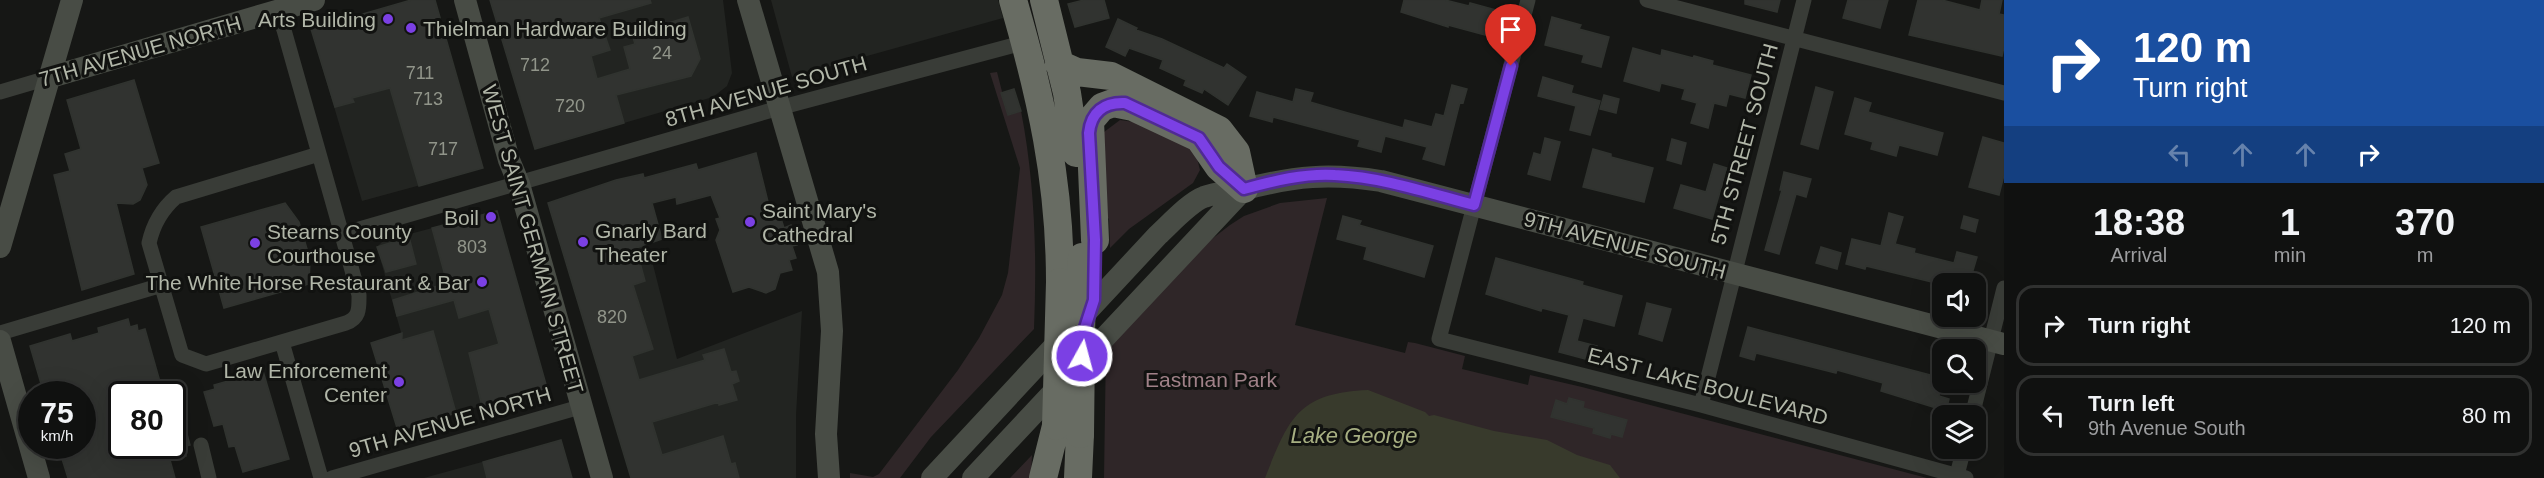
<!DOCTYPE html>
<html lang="en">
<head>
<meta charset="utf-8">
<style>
  :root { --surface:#101110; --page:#1e1f1e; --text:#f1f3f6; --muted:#9c9d9f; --line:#303130 }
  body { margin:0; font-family:Helvetica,sans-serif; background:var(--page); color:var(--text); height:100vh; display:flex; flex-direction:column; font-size:22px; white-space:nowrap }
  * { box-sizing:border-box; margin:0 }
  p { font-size:20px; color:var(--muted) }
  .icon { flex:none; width:33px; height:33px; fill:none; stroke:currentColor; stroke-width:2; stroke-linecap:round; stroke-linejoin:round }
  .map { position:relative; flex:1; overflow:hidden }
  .sheet { display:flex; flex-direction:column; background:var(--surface); width:540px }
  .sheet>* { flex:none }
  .hud { background:#1a4fa0; color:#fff; overflow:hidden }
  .buttons { position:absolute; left:1932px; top:273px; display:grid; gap:12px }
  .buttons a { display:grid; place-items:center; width:54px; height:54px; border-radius:12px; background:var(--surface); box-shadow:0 6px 24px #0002,0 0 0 2px var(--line); font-size:30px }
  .speed { position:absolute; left:18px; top:381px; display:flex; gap:12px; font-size:30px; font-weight:700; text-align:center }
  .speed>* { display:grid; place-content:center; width:78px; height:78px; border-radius:50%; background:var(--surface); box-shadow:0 6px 24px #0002,0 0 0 2px var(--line); line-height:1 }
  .speed small { font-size:15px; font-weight:400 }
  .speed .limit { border:3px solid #111; border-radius:9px; background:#fff; color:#111 }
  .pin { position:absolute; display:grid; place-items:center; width:51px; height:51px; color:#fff; margin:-62px -26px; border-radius:50% 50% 50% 0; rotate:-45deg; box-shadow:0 0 6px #0007 }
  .pin .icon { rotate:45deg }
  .me { position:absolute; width:66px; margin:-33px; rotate:7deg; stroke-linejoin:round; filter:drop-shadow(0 0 4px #0008) }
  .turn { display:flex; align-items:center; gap:21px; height:126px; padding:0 30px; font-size:27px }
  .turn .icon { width:78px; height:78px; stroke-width:2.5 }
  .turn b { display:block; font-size:42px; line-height:51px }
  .lanes { display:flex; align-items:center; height:57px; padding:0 30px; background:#0003; justify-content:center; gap:30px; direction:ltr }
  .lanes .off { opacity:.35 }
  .eta { display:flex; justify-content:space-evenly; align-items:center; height:102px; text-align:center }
  .eta b { font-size:36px; font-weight:600; line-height:42px }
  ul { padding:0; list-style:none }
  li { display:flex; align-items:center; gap:18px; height:81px; margin:0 12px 9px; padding:0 18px; border:3px solid var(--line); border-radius:18px }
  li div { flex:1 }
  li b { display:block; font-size:22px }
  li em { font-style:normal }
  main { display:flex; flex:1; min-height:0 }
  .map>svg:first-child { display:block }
</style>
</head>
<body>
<main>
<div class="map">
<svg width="2004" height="478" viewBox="0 0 2004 478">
  <rect width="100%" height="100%" fill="#161715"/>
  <!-- built -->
  <path fill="#222421" d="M411,0H435L483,168L362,201L311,29Z
    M490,0H723L732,73L727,86L713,97L535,149Z
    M771,0H998L1003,18L792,77Z
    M627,178L643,245L650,253L677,359L802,311L796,415V478H631L548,203Z
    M497,211L547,388L426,421L377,247L383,241Z
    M561,440L572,478H424Z"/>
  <!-- green -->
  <path fill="#2f2628" d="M997,72L1008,115L1021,111C1035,183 1037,256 1034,329L931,437L900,478H850V473L873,477L879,474L958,370L979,338L1002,295L1008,273L1020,168L990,73Z
    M1120,120L1134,122L1188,145L1197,158L1200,170L1193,183L1129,229L1110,248L1109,219L1106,216L1100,135Z
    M1327,198L1295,325L1405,353L1408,342L1415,343L1465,356L1462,369L1528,385L1530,375L1582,387L1927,478H1104L1106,345L1199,249L1230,225L1244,216L1280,203Z
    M1032,455L1031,478H1010Z"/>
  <!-- water -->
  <path fill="#383a2c" d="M1368,390L1425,412L1429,416L1434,415L1494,431L1547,440L1577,455L1610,465L1620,478H1265C1289,418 1298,393 1368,390Z"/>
  <!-- building -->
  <path fill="#313330" stroke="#30332f" stroke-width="1.5" d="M411,0H435L483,168L419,186L390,88L352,98L354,102L335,107L311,29Z
    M490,0H650L651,3L599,18L610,50L591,56L597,79L630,69L624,47L635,44L632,34L688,17L700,59L691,76L616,95L624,123L535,149Z
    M1084,0H1104L1109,18L1075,27L1068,4Z
    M1404,0H1445L1469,6L1470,3L1496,10L1489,36L1448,25V27L1401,12Z
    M1745,0H1780L1777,12L1745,4Z
    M1848,0H1888L1880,28L1843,18Z
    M1918,0H1942L1980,10L1982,0H2002L1999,14L2004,15V47L2002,56L1909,35Z
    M1552,17L1581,25L1579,29L1609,37L1601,67L1582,62L1584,55L1545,45Z
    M1118,19L1137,28L1136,30L1162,39L1224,68L1227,64L1246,77L1228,105L1204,89L1202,93L1184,85L1186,80L1160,68L1163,60L1129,48L1125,56L1106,47Z
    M1633,48L1661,56L1662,50L1693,58L1694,56L1713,61L1712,65L1751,75L1745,98L1729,94L1726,106L1714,103L1708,128L1691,123L1697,103L1682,99L1685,89L1661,83L1659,91L1624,81Z
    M1543,77L1573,86L1571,93L1600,101L1590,135L1570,130L1576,106L1538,96Z
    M134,80L159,163L142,168L147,185L140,200L133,204L116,203L134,274L82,290L54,175L70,171L65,154L81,149L67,100Z
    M1452,85L1467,89L1463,103L1460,102L1444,165L1423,159L1427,147L1385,136L1381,152L1358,146L1360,140L1273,117L1272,122L1250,116L1257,92L1293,102L1296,89L1313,93L1310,102L1348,113L1403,128L1405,120L1432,127L1436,114L1444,116Z
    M1816,87L1833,92L1818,149L1801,144Z
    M1014,89L1021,111L1008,115L1001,93Z
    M1604,95L1619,99L1616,113L1600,109Z
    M1855,98L1871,103L1868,112L1943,133L1937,155L1899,145L1896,156L1871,149L1873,142L1845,134Z
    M1983,137L2004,143V175L1999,195L1969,187Z
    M1545,138L1560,142L1550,180L1528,174L1534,153L1541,155Z
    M1672,139L1686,143L1681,164L1667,160Z
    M1593,149L1611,154V157L1653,168L1644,202L1583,187Z
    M756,153L770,210L778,209L784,228L791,225L797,245L792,246L796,258L789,260L792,270L780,273L775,289L766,293L749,287L733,292L716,240L720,230L716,219L720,218L711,195L677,204L676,197L652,203L662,239L636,248L645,281L633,285L653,349L632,356L639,380L705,360L703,355L724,349L731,372L736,371L739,381L732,384L737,400L719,405V402L652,422L662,455L723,436L731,464L735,463L739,478H631L548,203L616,180L643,174L644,178L696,164L698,170Z
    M1714,164L1727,168L1712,219L1674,208L1681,185L1706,192Z
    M1784,172L1811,179L1806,197L1796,194L1779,254L1765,250L1782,190H1780Z
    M285,203L299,222L310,259L309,284L224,308L201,227Z
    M497,211L547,388L482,406L469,353L499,344L489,309L459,318L454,300L397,316L393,300L447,283L432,228Z
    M1889,213L1903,217L1895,244L1915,249L1914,253L1954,263L1957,252L1977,257L1969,284H1940L1866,266L1865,269L1846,264L1852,239L1881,246Z
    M1343,216L1361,221L1359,225L1433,246L1424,277L1364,259L1367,247L1337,239Z
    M1964,216L1978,220L1975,232L1961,228Z
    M409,237L416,264L386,272L377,247Z
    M1821,247L1841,253L1837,269L1816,263Z
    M1496,258L1583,282L1582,285L1622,296L1614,326L1583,318L1577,341L1597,346L1593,361L1559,352L1569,315L1542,308L1541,311L1486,294Z
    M1647,303L1671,309L1662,341L1639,334Z
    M128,319L130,327L137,325L138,331L145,329L160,382L154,383L157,394H122V446H172V395L176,394L190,445L183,447L186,456L170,460L175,478H68L58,446H82V394H44L30,346L70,334L72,341L99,333L98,328Z
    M1748,327L1942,378L1939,396L1949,399L1946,411L1881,391L1883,383L1837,370L1836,373L1756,353L1754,360L1740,356Z
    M433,331L456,413L398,431L371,343L402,333V340Z
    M263,371L289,459L243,472L235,446L229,447L223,424L214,426L204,392L215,389L214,385Z
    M1569,398L1584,402L1583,408L1627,420L1622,437L1611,434L1610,438L1593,433L1594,428L1551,417L1556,400L1567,404Z
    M561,440L572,478H487L483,462Z"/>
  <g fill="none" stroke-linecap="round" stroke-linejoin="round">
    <!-- street -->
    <path stroke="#393c37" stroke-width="15" d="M1528,0L1439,339L1701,405L1966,478
      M1647,0L2004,93
      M277,11L284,30L359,295C359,308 360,318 346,323L206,364L182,355L149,243C153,225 162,209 176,197L319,154
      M0,92L51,77
      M342,234L779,108L1026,42
      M0,333L162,285
      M282,342L321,478
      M1701,405L1804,0
      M1972,416L2004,288
      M201,445L209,478
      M1957,475L1964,448
      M332,478L580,407"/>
    <!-- secondary -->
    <path stroke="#484c45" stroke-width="22" d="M465,0L509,160L519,184L602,478
      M748,0L828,272L832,331L826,434L829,478
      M51,77L314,0
      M0,247L72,0
      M0,341L39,478
      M932,478L1158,235C1170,224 1190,202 1204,197C1216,192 1232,192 1245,189C1295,176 1329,173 1381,181L2004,344
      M973,478L1244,189"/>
    <!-- highway -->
    <path stroke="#686c63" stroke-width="28" d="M1013,0C1041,96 1060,181 1060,282
      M1044,0L1067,93L1076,153
      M1059,64L1077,72L1111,76L1219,130L1236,152L1244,189
      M1095,240L1090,121L1102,107L1113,103L1133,107L1199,138L1219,167L1244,189
      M1043,478L1056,426
      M1078,478L1080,434"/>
    <!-- highway-bridge -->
    <path stroke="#686c63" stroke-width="28" d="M1056,426L1060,282
      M1080,434L1082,257"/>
  </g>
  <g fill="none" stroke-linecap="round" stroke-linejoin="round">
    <defs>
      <path id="route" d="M1082,356V337L1094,300L1095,240L1089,133C1091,112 1104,102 1125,103L1199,138L1219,167L1244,189C1273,181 1305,173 1335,175C1382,177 1429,193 1474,205L1511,66"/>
    </defs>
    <!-- route casing -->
    <use href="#route" stroke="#502a94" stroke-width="15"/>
    <!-- route -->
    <use href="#route" stroke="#7b40e4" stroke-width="10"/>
  </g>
  <!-- markers -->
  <g fill="#7b40e4" stroke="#111210" stroke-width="2">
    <circle cx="388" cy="19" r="6"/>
    <circle cx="411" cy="28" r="6"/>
    <circle cx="491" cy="217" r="6"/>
    <circle cx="750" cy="222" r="6"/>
    <circle cx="583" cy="242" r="6"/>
    <circle cx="255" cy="243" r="6"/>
    <circle cx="482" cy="282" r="6"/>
    <circle cx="399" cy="382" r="6"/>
  </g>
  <g text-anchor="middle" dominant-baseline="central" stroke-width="6" stroke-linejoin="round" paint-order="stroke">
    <!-- number labels -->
    <g font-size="18" fill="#91958a">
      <text x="662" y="53">24</text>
      <text x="535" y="65">712</text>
      <text x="420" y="73">711</text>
      <text x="428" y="99">713</text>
      <text x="570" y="106">720</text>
      <text x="443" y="149">717</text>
      <text x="472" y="247">803</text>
      <text x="612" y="317">820</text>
    </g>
    <!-- poi labels -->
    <g font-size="21" fill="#b1b6a8" stroke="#111210" text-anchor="end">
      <text x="376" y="19">Arts Building</text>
      <text x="423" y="28" text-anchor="start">Thielman Hardware Building</text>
      <text x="762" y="210" text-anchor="start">Saint Mary's<tspan x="762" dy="24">Cathedral</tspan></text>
      <text x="479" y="217">Boil</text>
      <text x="595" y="230" text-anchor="start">Gnarly Bard<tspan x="595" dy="24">Theater</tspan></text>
      <text x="267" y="231" text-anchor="start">Stearns County<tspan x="267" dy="24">Courthouse</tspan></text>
      <text x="470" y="282">The White Horse Restaurant &amp; Bar</text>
      <text x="387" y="370">Law Enforcement<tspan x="387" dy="24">Center</tspan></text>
    </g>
    <!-- street labels -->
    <g font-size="21" fill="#b1b6a8" stroke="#111210">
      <text transform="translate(140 51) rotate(-16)">7TH AVENUE NORTH</text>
      <text transform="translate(766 91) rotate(-16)">8TH AVENUE SOUTH</text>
      <text transform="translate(1744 144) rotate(-75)">5TH STREET SOUTH</text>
      <text transform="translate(533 239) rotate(74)">WEST SAINT GERMAIN STREET</text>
      <text transform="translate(1625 245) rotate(15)">9TH AVENUE SOUTH</text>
      <text transform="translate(1708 386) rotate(15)">EAST LAKE BOULEVARD</text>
      <text transform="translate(450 422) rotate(-16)">9TH AVENUE NORTH</text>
    </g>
    <!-- park labels -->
    <g font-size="21" fill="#a08188" stroke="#111210">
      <text x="1211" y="379">Eastman Park</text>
    </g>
    <!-- water labels -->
    <g font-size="22" font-style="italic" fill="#a7af82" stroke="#111210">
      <text x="1354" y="435">Lake George</text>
    </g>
  </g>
</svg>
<div class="buttons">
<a><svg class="icon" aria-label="sound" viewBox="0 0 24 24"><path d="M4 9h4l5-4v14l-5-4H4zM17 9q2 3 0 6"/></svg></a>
<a><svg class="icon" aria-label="search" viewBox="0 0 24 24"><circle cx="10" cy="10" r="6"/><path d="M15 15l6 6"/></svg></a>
<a><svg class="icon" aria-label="layers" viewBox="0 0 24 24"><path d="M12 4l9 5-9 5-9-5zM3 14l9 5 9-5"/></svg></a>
</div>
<div class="speed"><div>75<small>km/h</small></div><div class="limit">80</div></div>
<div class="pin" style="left:1511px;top:66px;background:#d93025"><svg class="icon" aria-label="arrive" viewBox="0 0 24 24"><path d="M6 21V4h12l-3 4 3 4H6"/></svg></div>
<svg class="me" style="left:1082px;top:356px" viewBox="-20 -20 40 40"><circle r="17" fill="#7b40e4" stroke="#fff" stroke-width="3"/><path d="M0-11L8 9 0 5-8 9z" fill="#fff"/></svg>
</div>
<section class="sheet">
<div class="hud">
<div class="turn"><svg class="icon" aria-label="right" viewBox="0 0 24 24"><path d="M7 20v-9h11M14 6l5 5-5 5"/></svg><div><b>120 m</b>Turn right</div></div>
<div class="lanes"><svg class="icon off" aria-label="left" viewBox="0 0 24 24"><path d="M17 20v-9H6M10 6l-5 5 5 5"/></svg><svg class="icon off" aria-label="ahead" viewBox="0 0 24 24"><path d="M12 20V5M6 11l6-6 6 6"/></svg><svg class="icon off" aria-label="ahead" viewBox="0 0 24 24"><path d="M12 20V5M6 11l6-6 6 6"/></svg><svg class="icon" aria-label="right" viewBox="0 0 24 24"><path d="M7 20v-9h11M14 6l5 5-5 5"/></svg></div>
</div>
<div class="eta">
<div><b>18:38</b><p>Arrival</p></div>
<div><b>1</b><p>min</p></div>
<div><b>370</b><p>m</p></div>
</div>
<ul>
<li><svg class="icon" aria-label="right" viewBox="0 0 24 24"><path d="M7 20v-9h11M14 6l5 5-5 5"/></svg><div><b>Turn right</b></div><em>120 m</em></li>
<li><svg class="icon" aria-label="left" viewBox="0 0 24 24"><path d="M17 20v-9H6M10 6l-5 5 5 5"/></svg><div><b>Turn left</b><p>9th Avenue South</p></div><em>80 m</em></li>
</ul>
</section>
</main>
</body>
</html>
